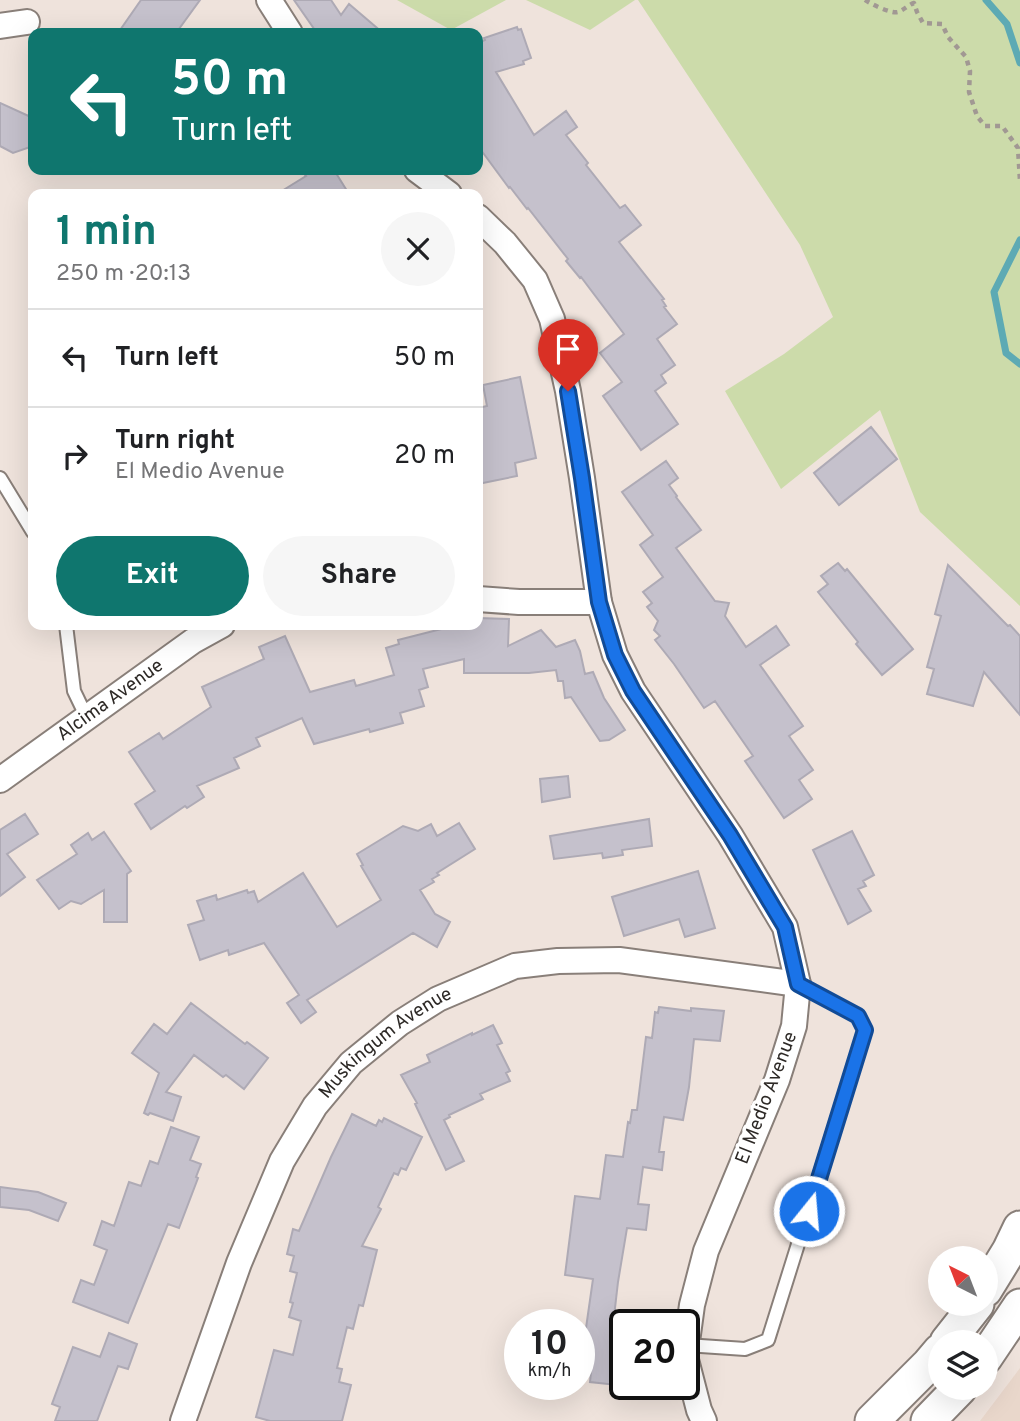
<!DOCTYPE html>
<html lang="en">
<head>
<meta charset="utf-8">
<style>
  :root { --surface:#fff; --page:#f6f6f6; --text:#202124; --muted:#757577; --line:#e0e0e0; --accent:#0f766e }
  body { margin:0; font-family:Overpass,sans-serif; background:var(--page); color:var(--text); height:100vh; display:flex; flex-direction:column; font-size:26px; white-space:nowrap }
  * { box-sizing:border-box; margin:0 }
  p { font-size:23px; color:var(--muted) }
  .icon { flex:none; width:38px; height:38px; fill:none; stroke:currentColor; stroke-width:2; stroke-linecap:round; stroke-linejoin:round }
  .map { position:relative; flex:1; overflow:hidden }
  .side { position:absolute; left:28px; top:189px; width:455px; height:441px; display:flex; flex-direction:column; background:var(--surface); border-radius:14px; box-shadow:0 7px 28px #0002 }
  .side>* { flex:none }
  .guide { position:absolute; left:28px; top:28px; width:455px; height:147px; border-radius:14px; box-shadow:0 7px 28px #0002; background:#0f766e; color:#fff; overflow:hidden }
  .needle { width:46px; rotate:318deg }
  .fabs { position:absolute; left:928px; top:1246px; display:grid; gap:14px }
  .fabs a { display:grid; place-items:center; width:70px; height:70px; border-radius:50%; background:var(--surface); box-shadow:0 7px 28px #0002; font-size:35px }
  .speed { position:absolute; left:504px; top:1309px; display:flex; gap:14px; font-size:35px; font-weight:700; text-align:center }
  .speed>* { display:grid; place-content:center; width:91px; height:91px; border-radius:50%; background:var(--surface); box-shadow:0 7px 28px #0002; line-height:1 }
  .speed small { font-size:18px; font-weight:400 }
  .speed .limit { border:4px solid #111; border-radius:10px; background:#fff; color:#111 }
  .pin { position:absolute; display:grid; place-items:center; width:60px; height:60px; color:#fff; margin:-72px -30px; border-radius:50% 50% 50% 0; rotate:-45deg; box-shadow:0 0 7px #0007 }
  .pin .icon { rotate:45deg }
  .me { position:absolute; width:77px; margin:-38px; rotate:17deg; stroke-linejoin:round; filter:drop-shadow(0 0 5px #0008) }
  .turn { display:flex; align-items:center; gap:24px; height:147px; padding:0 28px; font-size:32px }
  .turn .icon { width:91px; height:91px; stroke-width:2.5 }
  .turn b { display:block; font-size:49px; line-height:60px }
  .round { display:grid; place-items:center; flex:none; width:74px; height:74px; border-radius:37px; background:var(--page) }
  .headline { display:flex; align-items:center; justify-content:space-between; height:119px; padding:0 28px }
  h1 { font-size:42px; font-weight:700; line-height:52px; color:var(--accent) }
  .button { display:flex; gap:14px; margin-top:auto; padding:14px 28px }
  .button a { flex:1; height:80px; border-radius:42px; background:var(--accent); color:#fff; font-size:28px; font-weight:700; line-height:80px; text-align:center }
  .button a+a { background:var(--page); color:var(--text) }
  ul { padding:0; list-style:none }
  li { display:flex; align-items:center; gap:21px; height:98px; padding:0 28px; border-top:2px solid var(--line) }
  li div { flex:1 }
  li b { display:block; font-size:26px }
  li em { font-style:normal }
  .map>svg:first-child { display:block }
</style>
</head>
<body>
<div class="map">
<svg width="1020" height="1421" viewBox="0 0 1020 1421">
  <rect width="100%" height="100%" fill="#efe3dc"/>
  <!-- built -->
  <path fill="#e9d7cb" d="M1020,1368V1421H980Z"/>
  <!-- green -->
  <path fill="#ccdbaa" d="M397,0H506L451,30Z
    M526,0H635L590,30Z
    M638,0H1020V606L920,512L880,410L781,489L725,391L784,354L833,317L800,245Z"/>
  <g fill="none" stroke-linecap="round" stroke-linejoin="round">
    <!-- stream -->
    <path stroke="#5daab4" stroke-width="7" d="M986,0L1007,24L1020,63
      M1020,240L994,292L1006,353L1020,364"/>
  </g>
  <!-- building -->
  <path fill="#c5c1cc" stroke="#aeaab5" stroke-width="2" d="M141,0H200L176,33H118Z
    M294,0H331L341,15L349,4L383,33H317Z
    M517,27L518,30L521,29L531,58L523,61L524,64L496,72L534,135L566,111L577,127L566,135L588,163L586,165L620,208L625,205L641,225L619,242L664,299L662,300L666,306L664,307L677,324L657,339L675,365L661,375L666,383L655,391L678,424L641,450L603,396L622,382L600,353L624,334L581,277L580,278L566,261L568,259L528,208L527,209L510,187L509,188L478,146V43L485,40L484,38Z
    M0,103L33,118V146L13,153L0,146Z
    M301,170H334L349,194H277L306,176Z
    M520,377L536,458L515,463L517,476L478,484V408L487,406L483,385Z
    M871,427L897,459L839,505L814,473Z
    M666,461L678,478L669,485L677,496L676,497L701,530L676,548L715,601L729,603L725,616L746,647L776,626L789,645L760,665L803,726L789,736L813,770L799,780L812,799L784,818L745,761L753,756L715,701L704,708L674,664L655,640L660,636L654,630L658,621L647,607L652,603L643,592L663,577L640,545L653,535L622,492Z
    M838,563L845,571L847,569L913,649L882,675L856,644L858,642L818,592L828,584L821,576Z
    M948,565L1008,626L1010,625L1020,636V715L984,672L973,706L927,694L934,669L927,667L941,616L935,614Z
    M478,618L509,619L508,646L541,630L556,647L575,640L580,651L585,674L593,672L604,698L625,730L609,740L600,741L571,697L565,698L563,681H558L556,670L529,673H464V659L423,669L428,687L419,690L424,706L400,713L403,723L370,732L369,729L314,744L302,718L256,738L260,746L234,758L239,768L197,786L204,797L187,808L185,806L151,829L135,804L155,791L129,752L159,733L163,739L211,707L202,687L264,659L259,647L285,636L310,692L354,680L356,686L394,675L386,648L399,644L398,640L457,625H478Z
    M568,776L570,797L542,802L540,779Z
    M25,814L38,834L7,854L25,877L0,896V830Z
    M649,819L652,846L622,850L623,855L603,858L602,853L554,859L550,836Z
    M459,823L475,849L437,873L439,875L432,879L434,882L420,890L435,914L450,922L437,947L413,933L307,1000L316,1012L301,1023L287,1003L299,995L264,943L229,955L228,950L200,960L188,925L204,920L197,901L216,895L217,900L247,890L248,893L254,891L258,902L303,873L337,927L381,900L361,866L363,865L357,854L403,826L418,831L431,824L437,836Z
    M852,831L874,875L863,881L866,886L858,889L871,911L848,924L813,850Z
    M104,832L131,871L127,874V922H104V890L81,904L71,901L59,909L37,880L77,854L71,845L88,833L92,840Z
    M698,871L715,928L685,937L679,919L624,936L612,897Z
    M191,1003L245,1044L247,1042L268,1058L244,1089L226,1075L223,1077L194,1055L166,1092L181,1097L173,1121L150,1113L148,1115L144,1113L159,1073L132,1053L154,1024L167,1034Z
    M659,1007L691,1011V1008L724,1011L720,1041L694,1039L689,1087L683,1120L664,1117L659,1152H664L662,1170L643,1167L638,1204L649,1205L646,1230L627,1228L618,1282L612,1334L623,1335L617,1385L590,1382L591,1372L580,1370L593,1279L565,1275L575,1196L600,1199L606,1155L623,1157L628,1122L630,1123L632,1110H637L646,1037L652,1038L655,1012L658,1013Z
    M493,1025L502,1043L497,1045L510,1071L506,1073L510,1081L480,1094L483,1099L449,1115L450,1117L444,1120L464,1161L446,1170L415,1104L417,1103L401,1075L430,1062L427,1055L472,1033V1035Z
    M352,1114L376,1126L379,1120L382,1122L384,1118L422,1137L406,1170L401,1168L398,1175L394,1173L378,1207L381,1209L362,1246L377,1250L363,1306L359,1305L353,1329L347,1327L337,1368L342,1369L339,1382L351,1385L342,1421H270L256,1417L274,1350L293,1355L301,1321L289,1317L293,1303L290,1302L297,1273L290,1271L294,1256L287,1254L293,1229L299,1231L331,1157Z
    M171,1127L199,1137L190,1160L201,1164L196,1177L198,1178L179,1228L168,1224L128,1323L73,1302L81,1280L94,1285L107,1250L94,1245L102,1221L114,1226L129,1182L141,1186L150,1161L158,1164Z
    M0,1187L38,1192L66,1203L58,1221L29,1210L0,1207Z
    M109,1333L137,1344L128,1369L118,1366L97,1421H55L60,1407L52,1404L73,1347L100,1357Z"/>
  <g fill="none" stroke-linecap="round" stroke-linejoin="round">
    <defs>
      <path id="service" d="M0,478L33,532
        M66,625L74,691L87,718
        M686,1345L745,1349L768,1340L865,1030L858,1016L798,984"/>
      <g id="minor">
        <path d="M269,0L290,33"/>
        <path d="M0,26L27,22"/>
        <path d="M417,170L449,194"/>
        <path d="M478,217L505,243L535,280L552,319L568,391L582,478L599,602L615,655L633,691L730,835L785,927L798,984L794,1026L777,1080L706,1251L692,1305L685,1356L699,1410L704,1421"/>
        <path d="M478,599L519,602H599"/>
        <path id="s1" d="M0,780L193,641L222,625"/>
        <path id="s2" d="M183,1421L239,1263L282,1161L315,1106L351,1063L400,1023L438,999L515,966L558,961L619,960L798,984"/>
      </g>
      <path id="secondary" d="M985,1290L1009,1251L1020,1228
        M947,1342L977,1304
        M985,1358L1020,1306
        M872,1421L929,1364L940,1351
        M928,1421L960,1388"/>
    </defs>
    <!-- service casing -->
    <use href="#service" stroke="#897f79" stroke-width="16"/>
    <!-- minor casing -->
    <use href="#minor" stroke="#897f79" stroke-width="28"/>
    <!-- secondary casing -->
    <use href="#secondary" stroke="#897f79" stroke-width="37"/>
    <!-- path -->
    <path stroke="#a19893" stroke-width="4.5" stroke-dasharray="5 5" stroke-linecap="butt" d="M865,0C871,4 891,14 898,12C904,10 908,5 914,3L917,12L923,23L942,24L948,37L966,57L970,71L969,92L977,116L985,126H1002L1018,148L1020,181"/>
    <!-- service -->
    <use href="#service" stroke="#fff" stroke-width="12"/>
    <!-- minor -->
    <use href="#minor" stroke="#fff" stroke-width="24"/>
    <!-- secondary -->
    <use href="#secondary" stroke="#fff" stroke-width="33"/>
  </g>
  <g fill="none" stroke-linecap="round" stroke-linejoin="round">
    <defs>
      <path id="route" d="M568,391L582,478L599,602L615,655L633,691L730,835L785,927L798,984L858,1016L865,1030L809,1211"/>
    </defs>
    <!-- route casing -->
    <use href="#route" stroke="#114b97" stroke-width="18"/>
    <!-- route -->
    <use href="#route" stroke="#1a73e8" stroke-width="12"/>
  </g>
  <g text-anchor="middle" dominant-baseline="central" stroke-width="7" stroke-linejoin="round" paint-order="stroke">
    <!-- street labels -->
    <g font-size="19" fill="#2d2926" stroke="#fff">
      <text stroke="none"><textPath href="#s1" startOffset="136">Alcima Avenue</textPath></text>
      <text stroke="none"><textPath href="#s2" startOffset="438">Muskingum Avenue</textPath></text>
      <text transform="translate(767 1098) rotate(-69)">El Medio Avenue</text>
    </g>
  </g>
</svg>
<div class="fabs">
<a><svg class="needle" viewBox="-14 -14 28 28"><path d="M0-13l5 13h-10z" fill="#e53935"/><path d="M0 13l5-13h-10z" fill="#757577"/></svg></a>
<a><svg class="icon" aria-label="layers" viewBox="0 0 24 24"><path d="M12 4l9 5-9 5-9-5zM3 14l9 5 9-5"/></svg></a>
</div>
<div class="speed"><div>10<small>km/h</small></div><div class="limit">20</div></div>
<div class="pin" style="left:568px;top:391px;background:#d93025"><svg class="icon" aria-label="arrive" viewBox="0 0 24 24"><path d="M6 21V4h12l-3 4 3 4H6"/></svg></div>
<svg class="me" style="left:809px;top:1211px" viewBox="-20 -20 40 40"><circle r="17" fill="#1a73e8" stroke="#fff" stroke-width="3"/><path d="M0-11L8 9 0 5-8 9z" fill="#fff"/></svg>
<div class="guide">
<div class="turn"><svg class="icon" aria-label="left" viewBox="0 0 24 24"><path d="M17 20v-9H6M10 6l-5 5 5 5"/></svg><div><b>50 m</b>Turn left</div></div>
</div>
<section class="side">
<div class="headline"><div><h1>1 min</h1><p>250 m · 20:13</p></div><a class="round"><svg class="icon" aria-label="close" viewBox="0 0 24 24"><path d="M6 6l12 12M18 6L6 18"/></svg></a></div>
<ul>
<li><svg class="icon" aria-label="left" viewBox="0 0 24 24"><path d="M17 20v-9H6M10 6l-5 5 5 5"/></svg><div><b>Turn left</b></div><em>50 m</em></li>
<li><svg class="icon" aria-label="right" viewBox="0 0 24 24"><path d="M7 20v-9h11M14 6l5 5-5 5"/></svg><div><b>Turn right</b><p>El Medio Avenue</p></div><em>20 m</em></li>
</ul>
<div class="button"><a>Exit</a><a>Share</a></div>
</section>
</div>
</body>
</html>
